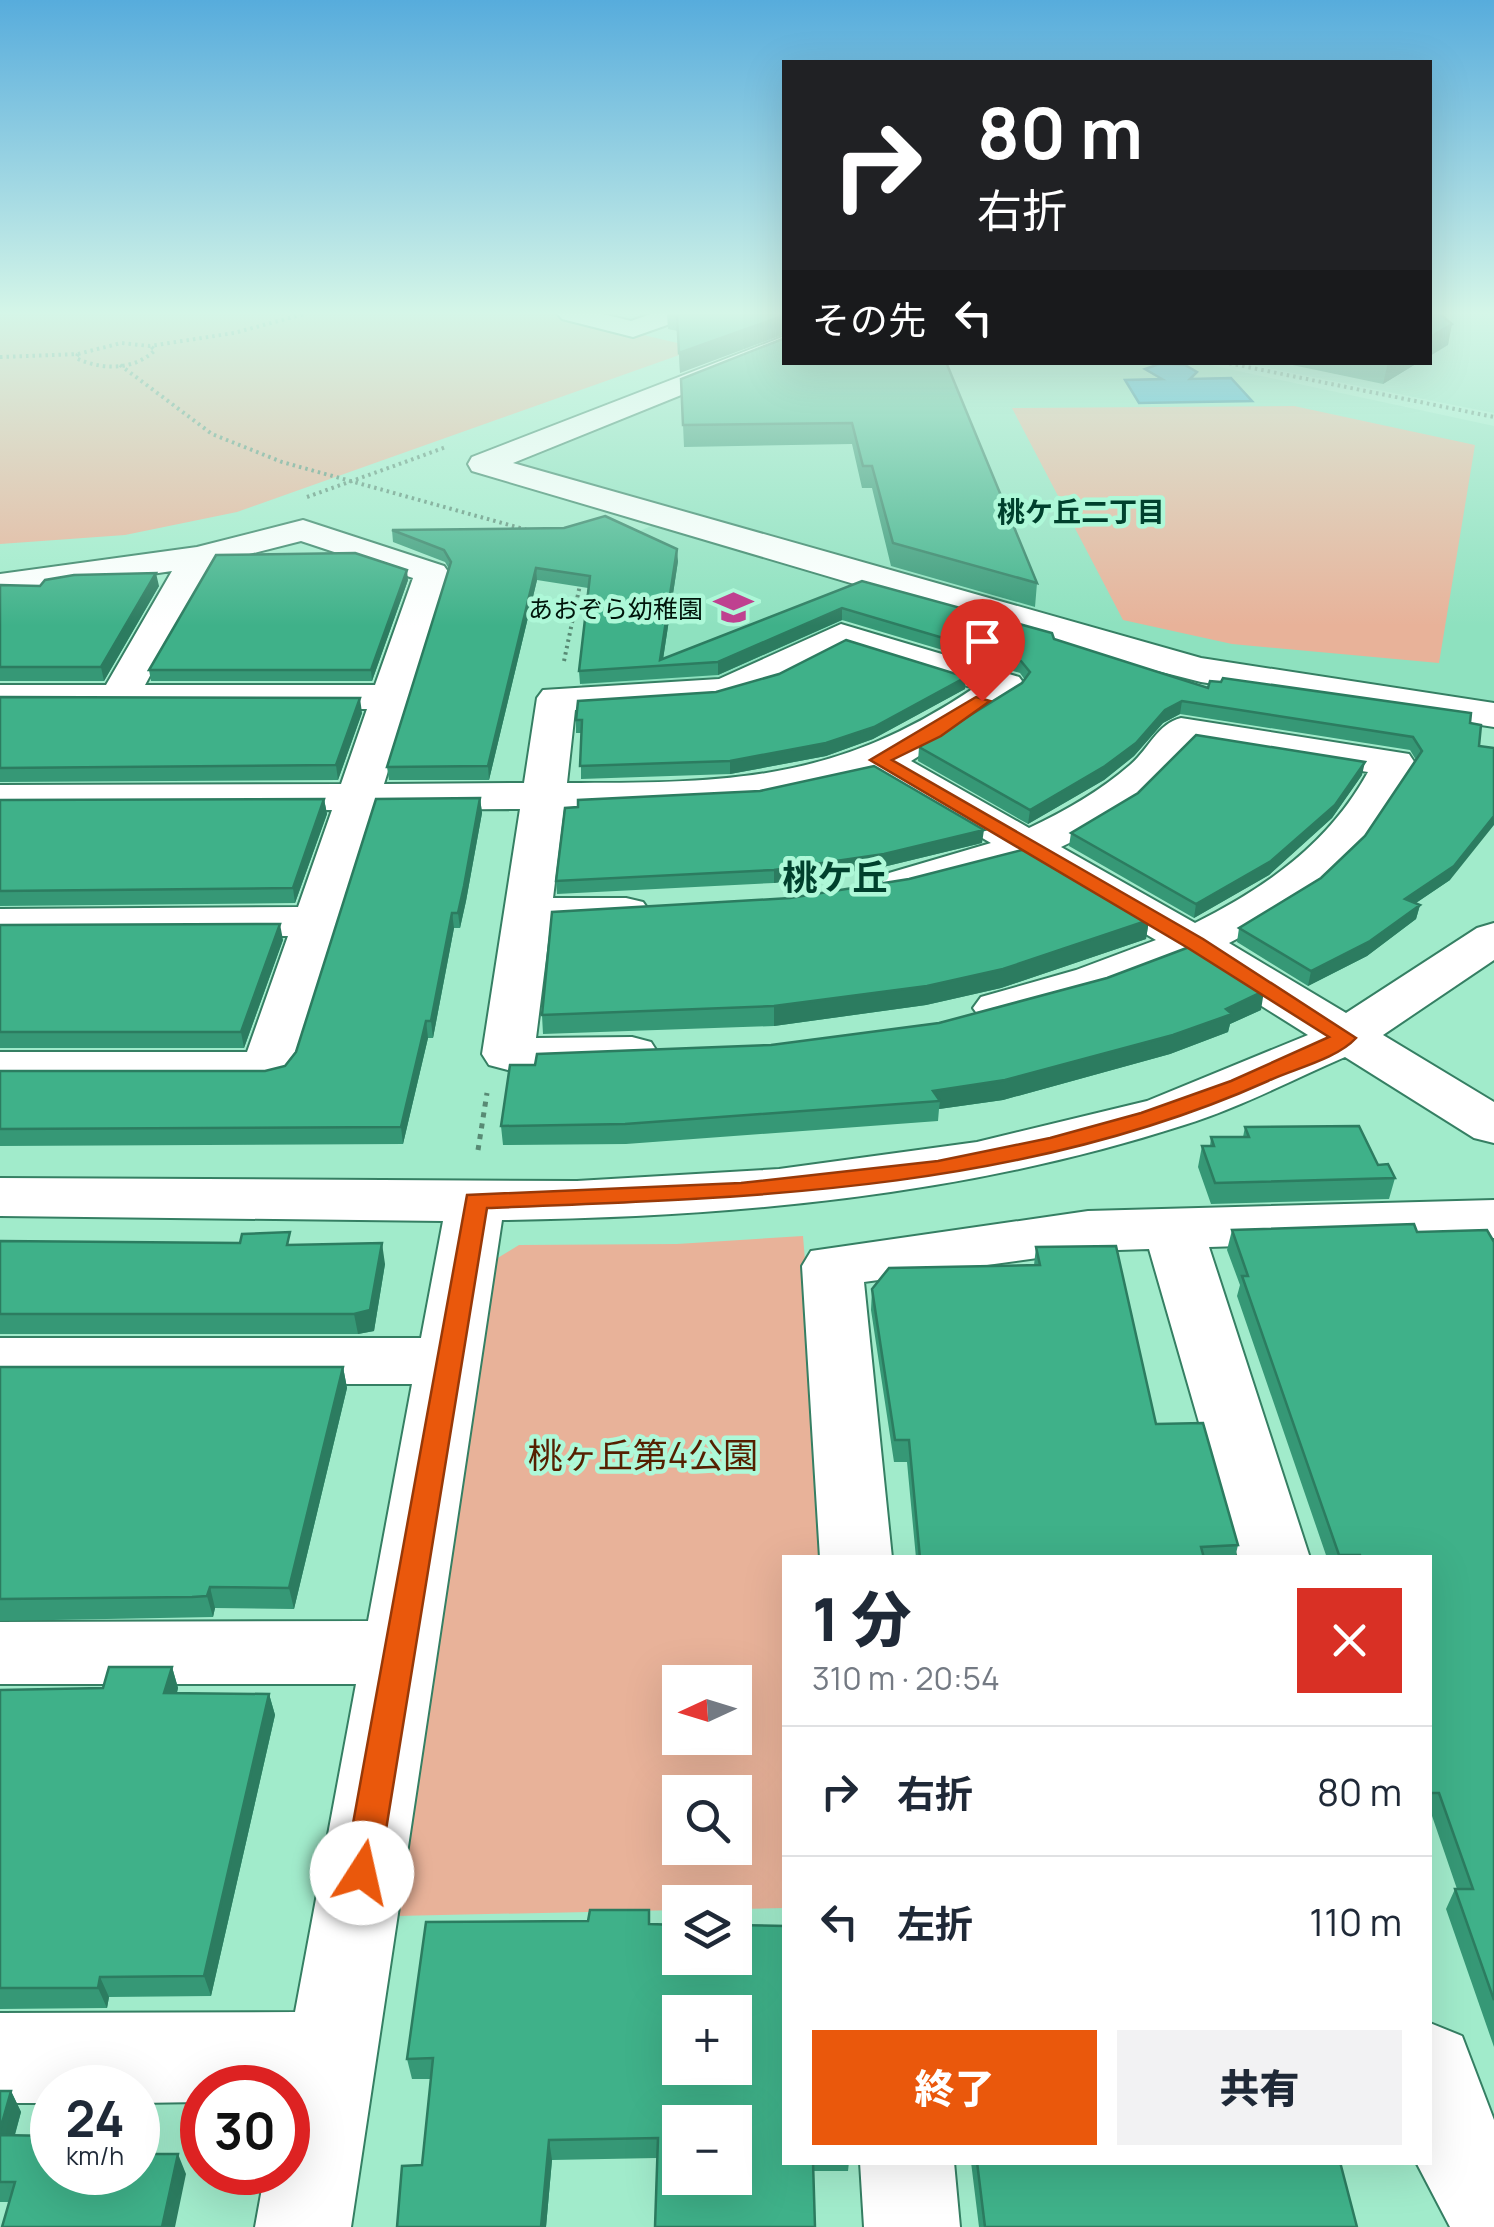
<!DOCTYPE html>
<html lang="ja">
<head>
<meta charset="utf-8">
<style>
  :root { --surface:#fff; --page:#f2f2f3; --text:#1f2937; --muted:#747a83; --line:#e0e1e3; --accent:#ea580c }
  body { margin:0; font-family:Manrope,"Noto Sans JP",sans-serif; background:var(--page); color:var(--text); height:100vh; display:flex; flex-direction:column; font-size:38px; white-space:nowrap }
  * { box-sizing:border-box; margin:0 }
  p { font-size:32px; color:var(--muted) }
  .icon { flex:none; width:55px; height:55px; fill:none; stroke:currentColor; stroke-width:2; stroke-linecap:round; stroke-linejoin:round }
  .map { position:relative; flex:1; overflow:hidden }
  .panel { position:absolute; left:782px; top:1555px; width:650px; height:610px; display:flex; flex-direction:column; background:var(--surface); border-radius:0px; box-shadow:0 10px 40px #0002 }
  .panel>* { flex:none }
  .top-card { position:absolute; left:782px; top:60px; width:650px; height:305px; border-radius:0px; box-shadow:0 10px 40px #0002; background:#202124; color:#fff; overflow:hidden }
  .needle { width:65px; rotate:266deg }
  .tools { position:absolute; left:662px; top:1665px; display:grid; gap:20px }
  .tools a { display:grid; place-items:center; width:90px; height:90px; border-radius:0px; background:var(--surface); box-shadow:0 10px 40px #0002; font-size:50px }
  .speed { position:absolute; left:30px; top:2065px; display:flex; gap:20px; font-size:50px; font-weight:700; text-align:center }
  .speed>* { display:grid; place-content:center; width:130px; height:130px; border-radius:50%; background:var(--surface); box-shadow:0 10px 40px #0002; line-height:1 }
  .speed small { font-size:25px; font-weight:400 }
  .speed .limit { border:15px solid #d22; background:#fff; color:#111 }
  .pin { position:absolute; display:grid; place-items:center; width:85px; height:85px; color:#fff; margin:-102px -42px; border-radius:50% 50% 50% 0; rotate:-45deg; box-shadow:0 0 10px #0007 }
  .pin .icon { rotate:45deg }
  .me { position:absolute; width:110px; margin:-55px; rotate:10deg; stroke-linejoin:round; filter:drop-shadow(0 0 8px #0008) }
  .turn { display:flex; align-items:center; gap:35px; height:210px; padding:0 30px; font-size:45px }
  .turn .icon { width:130px; height:130px; stroke-width:2.5 }
  .turn b { display:block; font-size:70px; line-height:85px }
  .then { display:flex; align-items:center; height:95px; padding:0 30px; background:#0003; gap:20px; font-size:38px }
  .round { display:grid; place-items:center; flex:none; width:105px; height:105px; border-radius:0px; background:var(--page) }
  .headline { display:flex; align-items:center; justify-content:space-between; height:170px; padding:0 30px }
  h1 { font-size:60px; font-weight:800; line-height:75px }
  .primary-button { display:flex; gap:20px; margin-top:auto; padding:20px 30px }
  .primary-button a { flex:1; height:115px; border-radius:0px; background:var(--accent); color:#fff; font-size:40px; font-weight:800; line-height:115px; text-align:center }
  .primary-button a+a { background:var(--page); color:var(--text) }
  ul { padding:0; list-style:none }
  li { display:flex; align-items:center; gap:30px; height:130px; padding:0 30px; border-top:2px solid var(--line) }
  li div { flex:1 }
  li b { display:block; font-size:38px }
  li em { font-style:normal }
  .map>svg:first-child { display:block }
</style>
</head>
<body>
<div class="map">
<svg width="1494" height="2227" viewBox="0 0 1494 2227">
  <rect width="100%" height="100%" fill="#a1ebcb"/>
  <!-- built -->
  <path fill="#8ee1bf" d="M1430,314H1494V413L1243,363L1430,362Z
    M785,351V362L1201,363L1494,426V706L1202,661L512,466V460Z
    M656,524L893,593L762,666L706,684L581,689L612,551L602,547Z"/>
  <!-- green -->
  <path fill="#e8b299" fill-rule="evenodd" d="M0,314H553L699,348L237,512L125,535L0,544Z
    M1294,406L1475,445L1439,663L1232,644L1123,620L1012,408Z
    M803,1236L829,1557L785,1558V1908L735,1909V1902H680V1910L396,1916L496,1259L519,1245L677,1244ZM680,1682H735V1738H680ZM680,1792H735V1848H680Z"/>
  <!-- water -->
  <path fill="#1d9fc9" stroke="#147690" stroke-width="2.5" d="M1159,364L1185,365L1197,372L1190,379L1231,378L1252,401L1139,403L1125,380L1162,379L1145,369Z"/>
  <g fill="none" stroke-linecap="round" stroke-linejoin="round">
    <defs>
      <path id="minor" d="M558,314H603L631,321L651,314H688L684,319L633,337L562,319Z
        M785,336V353L513,463L1201,658L1494,703V727L1201,682L1091,654L472,471L468,464L472,457Z
        M303,520L444,566L449,573L384,784L524,783L537,698L543,690L719,679L841,624L1019,677L1025,685L1019,693L911,761L1029,828C1065,811 1100,791 1130,765C1149,749 1157,724 1181,718L1409,754L1415,763C1367,853 1321,897 1229,943L1346,1013L1477,928L1494,923V960L1383,1035L1494,1102V1143L1474,1138L1345,1057C1292,1080 1239,1108 1184,1125C965,1196 731,1217 502,1220L351,2227H255L265,2172H288V2088H202V2102L138,2103V2088H52V2103H0V2013L295,2012L356,1684H0V1622L368,1621L412,1384H0V1338H421L443,1221L0,1216V1178L577,1181L779,1169L977,1142L1147,1101L1308,1035L1190,961C1145,980 1026,1030 981,1019L973,1008L981,997L1076,970L1156,940L1023,863L905,897L889,893L882,883L889,873L991,843L874,775C775,809 667,809 564,809L553,898H626L643,902L650,912L643,922L550,927L536,1038L632,1037L651,1042L658,1053L651,1064L632,1069L508,1070L489,1065L482,1054L520,809L375,810L295,1068L287,1079L268,1084H0V1052H247L288,936L0,937V909L298,907L332,810L0,811V785L341,784L367,709H0V685H106L172,571L0,596V574L197,547ZM301,541L413,578L375,685H145L210,564ZM845,648L974,688C835,782 729,783 567,783L575,710C686,710 748,706 845,648ZM1192,744L1368,772C1329,843 1267,887 1195,923L1061,847C1113,822 1159,792 1192,744Z
        M1494,1200V1238L1209,1247L1310,1558H1238L1149,1249L1088,1251L864,1282L892,1558H820L802,1266L811,1251L1088,1211Z
        M1430,2023L1462,2036L1494,2120V2227H1450L1416,2162H1430Z
        M860,2162H954L960,2227H864Z"/>
    </defs>
    <!-- minor casing -->
    <use href="#minor" stroke="#357f63" stroke-width="4"/>
    <!-- path-far1 -->
    <path stroke="#588a74" stroke-width="4" stroke-dasharray="2.5 4" stroke-linecap="butt" d="M78,354L76,358C101,370 134,371 155,350L150,346
      M0,357L78,354L121,343L150,346L234,333L304,314
      M1223,362L1494,417
      M120,365L212,434L282,462L531,531
      M405,462L446,447
      M564,661L581,580"/>
    <!-- path -->
    <path stroke="#588a74" stroke-width="5" stroke-dasharray="5 6" stroke-linecap="butt" d="M478,1150L487,1093"/>
    <!-- minor -->
    <use href="#minor" fill="#fff" fill-rule="evenodd"/>
    <!-- path-bridge -->
    <path stroke="#588a74" stroke-width="4" stroke-dasharray="2.5 4" stroke-linecap="butt" d="M307,497L405,462"/>
  </g>
  <!-- wall -->
  <path fill="#369876" d="M667,314H785L680,373L678,331L668,329Z
    M785,338L1037,583L1035,607L891,566L872,488H862L852,444L684,447L681,379Z
    M1278,362H1419L1383,384Z
    M392,530L678,561L663,659L862,581L1054,639L1208,688L1471,713L1450,880L1416,903L1420,905L1416,919L1367,956L1308,986L1237,942L1239,928L1321,878L1365,836L1416,760L1410,750L1180,714L1163,723L1134,756L1104,780L1028,824L918,761L919,747L1022,683L1025,680L1020,673L842,620L718,675L580,684L579,671L588,588L537,580L489,780H389L387,767L449,569L445,562L393,542Z
    M408,580L372,681H151L149,670Z
    M0,585L159,586L104,681H0Z
    M966,677L965,689L873,739L826,756L730,774L581,779V733H576V720Z
    M0,697L362,713L338,780L0,782Z
    M1362,775L1332,818L1269,875L1194,918L1069,846L1071,833Z
    M480,798L482,813L466,901L460,928H454L433,1038H428L403,1144L0,1146V1071H265L285,1066Z
    M324,799L327,814L295,903L0,906V800Z
    M982,843L883,867L774,883L557,894L556,881Z
    M1149,920L1146,939L1001,988L926,1005L774,1026L543,1034L542,1015Z
    M0,925L283,940L244,1048H0Z
    M1261,1010L1230,1024L1228,1032L1170,1054L1003,1100L939,1109L938,1121L626,1144L503,1145L501,1126L535,1065L771,1045Z
    M1245,1127L1378,1165L1395,1178L1389,1199L1211,1204L1198,1167L1202,1146H1210L1211,1137H1243Z
    M1232,1230L1417,1232L1494,1242V2047L1446,1909L1455,1889H1457L1431,1813H1430V1558H1327L1237,1296L1240,1285L1227,1250Z
    M0,1241L293,1245L385,1264L374,1331L358,1334H0Z
    M1036,1247L1238,1545L1235,1558H916L907,1462H894L871,1310L872,1289L1034,1265Z
    M0,1367H343L347,1388L294,1609L215,1608L213,1617L0,1621Z
    M172,1667L178,1688L177,1693L269,1694L275,1715L211,1996L109,1997L107,2008L0,2009V1690L103,1688Z
    M649,1910L650,1924L785,2162H849L848,2171H813L657,2158L552,2160L546,2227H397L422,2165L431,2079H412L407,2059L588,1921Z
    M0,2091H11L21,2112L15,2135L186,2174L10,2202H0Z
    M971,2162H1340L1357,2227H979Z"/>
  <!-- shaded-wall -->
  <path fill="#2c7c60" d="M785,315V334L680,373L679,353Z
    M1452,324L1448,345L1430,356V337Z
    M1388,362H1419L1383,384Z
    M677,549L678,561L662,666L660,660Z
    M536,568L537,580L489,780L488,766Z
    M407,570L408,580L372,681L371,670Z
    M156,573L159,586L104,681L101,667Z
    M842,608V620L718,675V662Z
    M966,677L965,689L873,739L826,756L730,774V761Z
    M360,698L362,713L338,780L336,765Z
    M1182,701L1180,714L1163,723L1134,756L1104,780L1028,824L1030,810L1165,710Z
    M1365,762L1362,775L1332,818L1269,875L1194,918L1196,904Z
    M480,798L482,813L466,901L460,928L458,913Z
    M324,799L327,814L295,903L293,888Z
    M1494,816V825L1450,880L1401,913L1405,899Z
    M984,830L982,843L883,867L774,883V870Z
    M1420,905L1416,919L1367,956L1308,986L1311,971Z
    M452,913L454,928L433,1038L431,1021Z
    M1149,920L1146,939L1001,988L926,1005L774,1026V1006Z
    M280,924L283,940L244,1048L241,1032Z
    M1264,991L1261,1010L1230,1024L1228,1032L1170,1054L1003,1100L939,1109L940,1101L933,1091L1226,1009Z
    M426,1021L428,1038L403,1144L401,1127Z
    M382,1243L385,1264L374,1331L358,1334L354,1314Z
    M343,1367L347,1388L294,1609L289,1588Z
    M210,1587L215,1608L213,1617L207,1596Z
    M172,1667L178,1688L171,1714L164,1693Z
    M269,1694L275,1715L211,1996L204,1976Z
    M100,1977L109,1997L107,2008L98,1988Z
    M11,2091L21,2112L9,2155L0,2138V2130Z
    M549,2140L552,2160L546,2227H541Z
    M178,2154L186,2174L175,2227H162Z"/>
  <!-- building -->
  <path fill="#3fb189" stroke="#2c7c60" stroke-width="2.5" fill-rule="evenodd" d="M677,314H785V315L679,353Z
    M1430,314H1440L1452,324L1430,337Z
    M785,338V362H946L1037,583L893,543L872,466H863L852,423L683,425L681,379Z
    M605,516L677,549L660,660L862,581L1052,633L1054,639L1208,688L1210,681L1221,682L1223,678L1471,713L1470,723L1481,725L1479,746L1494,748V816L1454,866L1405,899L1420,905L1370,941L1311,971L1239,928L1321,878L1365,836L1422,751L1413,737L1182,701L1165,710L1136,743L1105,766L1030,810L919,747L1022,683L1030,672L1021,661L842,608L718,662L579,671L590,576L536,568L488,766L387,767L451,562L444,550L392,530L564,528Z
    M355,553L407,570L371,670H149L216,555Z
    M156,573L101,667H0V585L40,586L45,580L74,575Z
    M846,640L966,677L874,727L826,743L730,761L580,766L582,720H576L578,701L716,692L779,674Z
    M0,697L360,698L336,765L0,768Z
    M1196,735L1365,762L1335,805L1271,861L1196,904L1071,833L1138,793Z
    M874,766L984,830L884,854L774,870L556,881L565,808L578,807V800L760,791Z
    M480,798L464,886L458,913H452L431,1021H426L401,1127L0,1129V1071H265L285,1066L296,1052L376,799Z
    M324,799L293,888L0,891V800Z
    M1026,849L1149,920L1003,969L927,986L774,1006L542,1015L552,912L790,898L909,879Z
    M280,924L241,1032H0V925Z
    M1192,946L1264,991L1226,1009L1232,1014L1173,1035L1005,1080L933,1091L940,1101L625,1124L501,1126L510,1065H535L537,1054L771,1045L939,1023L1107,978Z
    M1359,1126L1378,1165L1388,1164L1395,1178L1215,1183L1202,1146H1214L1211,1137H1249L1245,1127Z
    M1414,1224L1417,1232L1487,1230L1494,1242V2000L1455,1889H1473L1439,1793H1430V1558H1361L1360,1555H1339L1242,1276H1248L1232,1230Z
    M290,1232L287,1245L382,1243L370,1310L354,1314H0V1241L240,1243L242,1234Z
    M1116,1246L1156,1424L1203,1423L1238,1545L1201,1547L1204,1558H920L909,1440H895L872,1289L889,1268L1040,1265L1036,1247Z
    M0,1367H343L289,1588L210,1587L207,1596L192,1597L0,1599Z
    M109,1667H172L164,1693L269,1694L204,1976L100,1977L98,1988H0V1690L103,1688Z
    M590,1910H649V1924L680,1925V1958H735V1925L785,1926V2162H813L815,2227H655L658,2138L549,2140L541,2227H397L402,2166L422,2165L433,2058L407,2059L426,1922L588,1921ZM680,2012H735V2068H680ZM680,2122H735V2178H680Z
    M0,2091H11L0,2130Z
    M0,2135L52,2136V2172H138V2154H178L162,2227H2L15,2182H0Z
    M977,2162H1340L1357,2227H985Z"/>
  <!-- sky -->
  <linearGradient id="sky" x2="0" y2="1"><stop stop-color="#57acdc"/><stop offset="0.5" stop-color="#d5f6e8"/><stop offset="1" stop-color="#d5f6e8" stop-opacity="0"/></linearGradient>
  <rect width="1494" height="626" fill="url(#sky)"/>
  <!-- route -->
  <path fill="#ea580c" stroke="#983908" stroke-width="2.5" d="M976,697L990,701L941,736L892,760L1203,939L1356,1038C1337,1059 1293,1069 1268,1081C1023,1191 750,1198 487,1208L379,1873L374,1884L362,1889L349,1884L344,1873L467,1195L741,1183L938,1161L1050,1138L1141,1113L1231,1081L1329,1037L1188,948L870,760Z"/>
  <!-- icons -->
  <defs>
    <symbol id="school-bare" viewBox="-9 -9 18 18"><path d="M0-5L7-2L0 1L-7-2ZM-4 1L0 2.5L4 1V4Q0 6-4 4Z" fill="#bf4190" stroke="#aef8d8" stroke-width="2.5" paint-order="stroke"/></symbol>
  </defs>
  <g fill-rule="evenodd">
    <use href="#school-bare" x="706" y="580" width="55" height="55"/>
  </g>
  <g text-anchor="middle" dominant-baseline="central" stroke-width="9" stroke-linejoin="round" paint-order="stroke">
    <!-- far-poi labels -->
    <g font-size="25" fill="#00150b" stroke="#aef8d8" text-anchor="end">
      <text x="703" y="608">あおぞら幼稚園</text>
    </g>
    <!-- far-neighbourhood labels -->
    <g font-size="28" font-weight="bold" fill="#00402d" stroke="#aef8d8">
      <text x="1081" y="511">桃ケ丘二丁目</text>
    </g>
    <!-- quarter labels -->
    <g font-size="35" font-weight="bold" fill="#00402d" stroke="#aef8d8">
      <text x="835" y="877">桃ケ丘</text>
    </g>
    <!-- near-park labels -->
    <g font-size="35" fill="#551f00" stroke="#aef8d8">
      <text x="643" y="1455">桃ヶ丘第4公園</text>
    </g>
  </g>
</svg>
<div class="tools">
<a><svg class="needle" viewBox="-14 -14 28 28"><path d="M0-13l5 13h-10z" fill="#e53935"/><path d="M0 13l5-13h-10z" fill="#747a83"/></svg></a>
<a><svg class="icon" aria-label="search" viewBox="0 0 24 24"><circle cx="10" cy="10" r="6"/><path d="M15 15l6 6"/></svg></a>
<a><svg class="icon" aria-label="layers" viewBox="0 0 24 24"><path d="M12 4l9 5-9 5-9-5zM3 14l9 5 9-5"/></svg></a>
<a>+</a>
<a>−</a>
</div>
<div class="speed"><div>24<small>km/h</small></div><div class="limit">30</div></div>
<div class="pin" style="left:982px;top:701px;background:#d93025"><svg class="icon" aria-label="arrive" viewBox="0 0 24 24"><path d="M6 21V4h12l-3 4 3 4H6"/></svg></div>
<svg class="me" style="left:362px;top:1873px" viewBox="-20 -20 40 40"><circle r="19" fill="#fff"/><path d="M0-13L10 11 0 6-10 11z" fill="#ea580c"/></svg>
<div class="top-card">
<div class="turn"><svg class="icon" aria-label="right" viewBox="0 0 24 24"><path d="M7 20v-9h11M14 6l5 5-5 5"/></svg><div><b>80 m</b>右折</div></div>
<div class="then">その先<svg class="icon" aria-label="left" viewBox="0 0 24 24"><path d="M17 20v-9H6M10 6l-5 5 5 5"/></svg></div>
</div>
<section class="panel">
<div class="headline"><div><h1>1 分</h1><p>310 m · 20:54</p></div><a class="round" style="background:#d93025;color:#fff"><svg class="icon" aria-label="close" viewBox="0 0 24 24"><path d="M6 6l12 12M18 6L6 18"/></svg></a></div>
<ul>
<li><svg class="icon" aria-label="right" viewBox="0 0 24 24"><path d="M7 20v-9h11M14 6l5 5-5 5"/></svg><div><b>右折</b></div><em>80 m</em></li>
<li><svg class="icon" aria-label="left" viewBox="0 0 24 24"><path d="M17 20v-9H6M10 6l-5 5 5 5"/></svg><div><b>左折</b></div><em>110 m</em></li>
</ul>
<div class="primary-button"><a>終了</a><a>共有</a></div>
</section>
</div>
</body>
</html>
